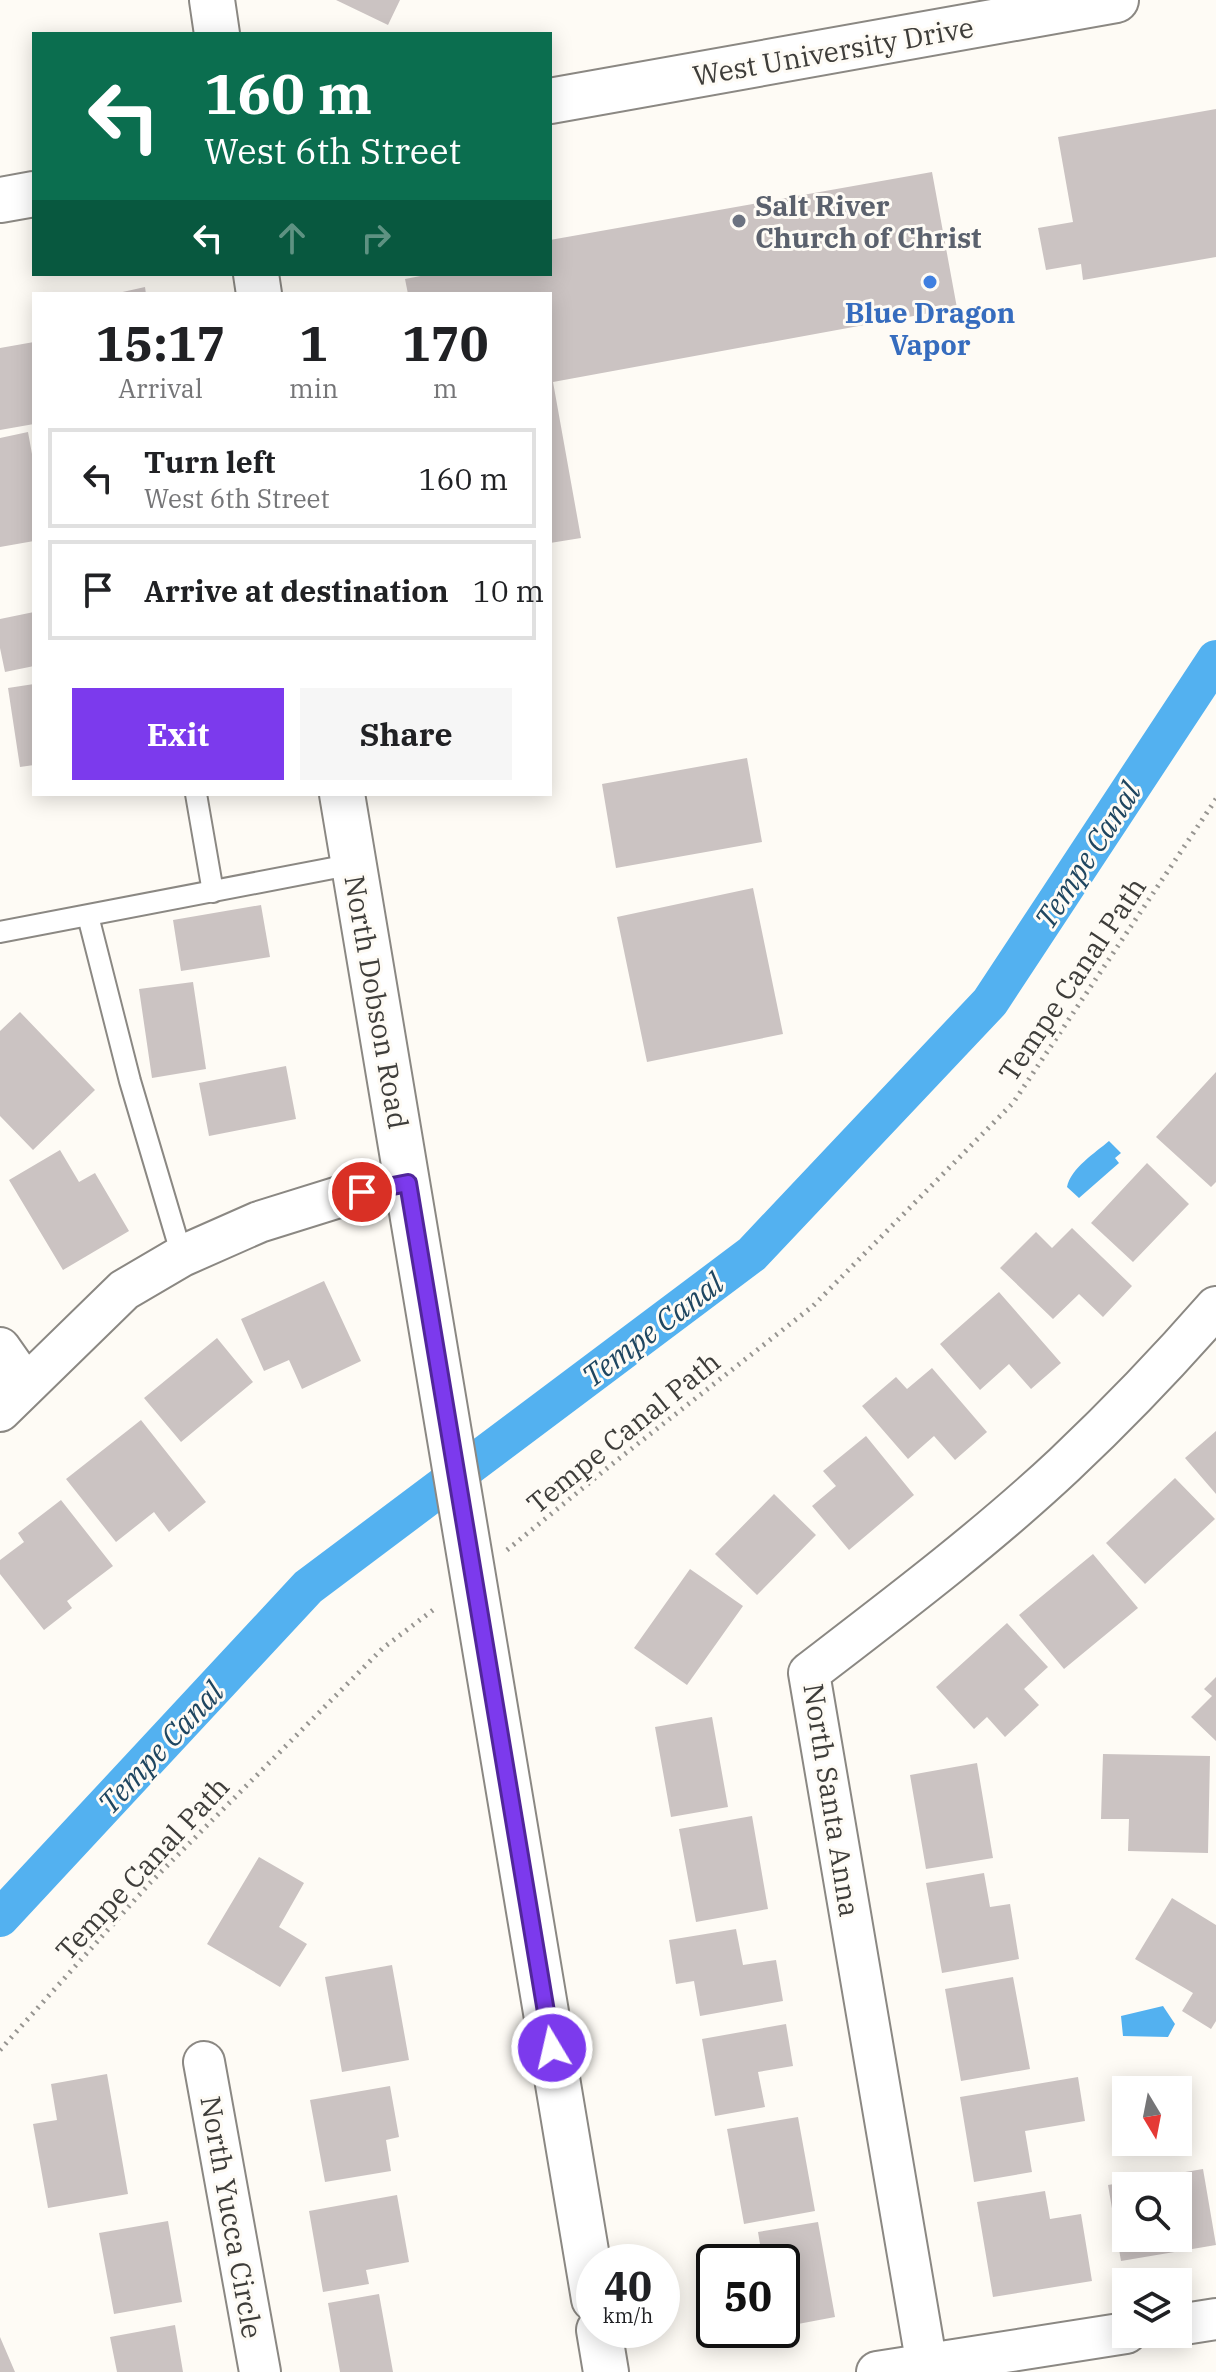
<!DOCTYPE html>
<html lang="en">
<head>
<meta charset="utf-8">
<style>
  :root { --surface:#fff; --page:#f6f6f6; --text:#202124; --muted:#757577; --line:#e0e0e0; --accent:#7c3aed }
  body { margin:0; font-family:"IBM Plex Serif",serif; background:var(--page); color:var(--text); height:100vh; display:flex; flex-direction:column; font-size:30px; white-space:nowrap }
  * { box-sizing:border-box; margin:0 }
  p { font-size:26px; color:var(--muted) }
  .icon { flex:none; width:44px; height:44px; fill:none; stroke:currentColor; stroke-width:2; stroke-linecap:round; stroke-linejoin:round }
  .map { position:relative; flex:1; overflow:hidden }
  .panel { position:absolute; left:32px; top:292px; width:520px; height:504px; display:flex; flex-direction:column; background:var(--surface); border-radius:0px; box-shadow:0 4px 20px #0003 }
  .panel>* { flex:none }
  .guide { position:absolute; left:32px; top:32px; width:520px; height:244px; border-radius:0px; box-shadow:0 4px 20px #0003; background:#0b6e4f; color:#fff; overflow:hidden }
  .needle { width:52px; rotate:170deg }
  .buttons { position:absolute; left:1112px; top:2076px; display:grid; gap:16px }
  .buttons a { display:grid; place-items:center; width:80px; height:80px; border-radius:0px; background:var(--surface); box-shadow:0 4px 20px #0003; font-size:40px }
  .speed { position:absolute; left:576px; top:2244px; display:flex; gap:16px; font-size:40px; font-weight:700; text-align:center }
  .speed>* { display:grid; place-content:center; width:104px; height:104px; border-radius:50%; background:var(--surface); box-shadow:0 4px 20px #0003; line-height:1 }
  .speed small { font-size:20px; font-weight:400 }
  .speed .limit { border:4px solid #111; border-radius:12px; background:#fff; color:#111 }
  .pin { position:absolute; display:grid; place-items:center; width:68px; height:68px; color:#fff; margin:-34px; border:4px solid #fff; border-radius:50%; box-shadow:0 2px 8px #0007 }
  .me { position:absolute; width:88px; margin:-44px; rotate:351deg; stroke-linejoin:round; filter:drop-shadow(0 0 6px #0008) }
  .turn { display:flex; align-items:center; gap:28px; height:168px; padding:0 40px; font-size:36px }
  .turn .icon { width:104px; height:104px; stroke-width:2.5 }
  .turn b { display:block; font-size:56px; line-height:68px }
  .lanes { display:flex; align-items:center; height:76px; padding:0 40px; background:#0003; justify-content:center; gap:40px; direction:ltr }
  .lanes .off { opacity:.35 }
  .eta { display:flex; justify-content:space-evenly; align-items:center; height:136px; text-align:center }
  .eta b { font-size:48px; font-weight:700; line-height:56px }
  .button { display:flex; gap:16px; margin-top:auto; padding:16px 40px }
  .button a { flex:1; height:92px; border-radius:0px; background:var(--accent); color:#fff; font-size:32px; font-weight:700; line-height:92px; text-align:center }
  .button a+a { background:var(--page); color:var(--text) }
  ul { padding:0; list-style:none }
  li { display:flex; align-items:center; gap:24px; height:100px; margin:0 16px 12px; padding:0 24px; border:4px solid var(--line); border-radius:0px }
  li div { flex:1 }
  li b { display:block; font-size:30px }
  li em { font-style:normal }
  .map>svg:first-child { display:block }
</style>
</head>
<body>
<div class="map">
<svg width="1216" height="2372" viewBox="0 0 1216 2372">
  <rect width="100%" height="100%" fill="#fefbf5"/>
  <!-- water -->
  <path fill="#53b1f0" d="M1109,1141L1121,1153L1115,1158L1119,1163L1079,1198L1067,1187C1071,1168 1095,1153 1109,1141Z
    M1163,2006L1175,2024L1168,2037L1123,2036L1121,2016Z"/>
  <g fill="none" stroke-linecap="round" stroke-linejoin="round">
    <!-- canal -->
    <path stroke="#53b1f0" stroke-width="38" d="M0,1918L308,1587L752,1254L990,1002L1216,659"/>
  </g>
  <!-- building -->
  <path fill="#cbc3c2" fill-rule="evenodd" d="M336,0H400L388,25Z
    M1216,109V257L1083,280L1081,264L1046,270L1038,228L1073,222L1058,137Z
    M932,172L957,308L553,382L581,538L550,543V294H408L405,279L431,274H550V240Z
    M145,287L146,294H118V293Z
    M34,342V424L0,430V348Z
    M28,432L34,465V541L0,547V438Z
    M34,612V666L5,672L0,648V619Z
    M34,684V765L20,767L8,688Z
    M747,758L762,842L616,868L602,784Z
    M753,888L783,1034L647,1062L617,917Z
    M261,905L270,957L181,971L173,920Z
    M193,982L206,1069L152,1078L139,989Z
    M20,1012L95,1090L33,1150L0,1116V1031Z
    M286,1066L296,1119L209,1136L199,1083Z
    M1216,1072V1182L1211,1187L1156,1137Z
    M60,1150L79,1182L95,1173L129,1231L63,1270L9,1180Z
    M1147,1163L1189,1204L1133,1262L1091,1223Z
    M1072,1228L1132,1286L1103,1317L1079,1294L1053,1319L1000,1268L1036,1232L1052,1248Z
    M324,1281L361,1361L302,1389L289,1360L264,1371L241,1319Z
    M999,1292L1061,1363L1031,1389L1009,1364L980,1390L940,1344Z
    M217,1338L253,1382L181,1442L144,1398Z
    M932,1368L987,1432L955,1460L934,1436L908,1459L862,1406L896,1377L907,1389Z
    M141,1420L206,1502L169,1532L154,1512L116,1542L66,1479Z
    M1216,1431V1494L1185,1458Z
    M866,1436L914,1495L849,1550L812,1506L836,1486L823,1471Z
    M1175,1478L1215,1519L1145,1584L1106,1543Z
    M774,1494L816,1535L757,1595L715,1554Z
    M61,1500L113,1566L67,1601L72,1608L44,1630L0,1574V1560L24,1542L18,1533Z
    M1093,1554L1138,1608L1064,1669L1019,1615Z
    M690,1569L743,1606L687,1685L634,1648Z
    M1007,1623L1048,1667L1024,1689L1039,1705L1005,1737L987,1717L974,1729L936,1687Z
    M1216,1677V1741L1191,1717L1212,1696L1204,1689Z
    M712,1717L728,1807L671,1817L655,1727Z
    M1103,1754L1210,1756L1208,1853L1128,1851L1129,1819H1101Z
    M977,1763L993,1858L926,1869L910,1775Z
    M752,1816L768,1909L696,1922L679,1829Z
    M259,1857L304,1883L279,1927L307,1944L280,1987L207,1944Z
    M984,1873L990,1907L1010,1904L1019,1959L942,1973L926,1883Z
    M1172,1898L1216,1925V2021L1211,2029L1182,2011L1193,1993L1135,1959Z
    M736,1929L743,1965L776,1960L783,2001L700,2016L694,1981L676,1984L669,1940Z
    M392,1965L409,2060L342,2072L325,1977Z
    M1013,1977L1030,2069L961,2081L945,1989Z
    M786,2024L793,2066L758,2072L765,2107L715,2116L702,2039Z
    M107,2074L128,2194L48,2208L33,2124L57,2120L51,2084Z
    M1078,2077L1085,2121L1025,2131L1032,2172L974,2182L960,2097Z
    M390,2086L399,2137L386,2140L391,2171L325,2182L310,2100Z
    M798,2117L815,2211L744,2224L727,2129Z
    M1203,2169L1216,2245L1121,2261L1108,2185ZM1126,2186H1178V2238H1126Z
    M1045,2191L1050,2219L1081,2214L1092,2281L993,2297L977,2202Z
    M397,2195L409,2262L366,2270L369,2284L323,2292L309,2211Z
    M168,2221L182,2302L114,2314L99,2233Z
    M818,2222L835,2317L782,2327V2262H763L758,2232Z
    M379,2294L393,2372H340L328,2303Z
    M175,2325L183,2372H117L110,2337Z
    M0,2337L15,2372H0Z"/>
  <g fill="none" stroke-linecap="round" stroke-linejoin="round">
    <defs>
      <path id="service" d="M196,794L213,892
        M88,916L130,1081L182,1256
        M0,932L354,864"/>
      <path id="minor" d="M0,1348L26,1385
        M0,1411L124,1290L182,1256L259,1222L339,1197L408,1183
        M204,2062L260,2372
        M1178,2325L1216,2319
        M877,2372L1126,2333
        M928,2372L809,1673C895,1607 985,1539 1064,1465C1117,1415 1168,1362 1216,1307"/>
      <path id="secondary" d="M212,0L217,34
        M550,101L1116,0
        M0,200L34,194
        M256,274L259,294
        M342,794L594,2299
        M599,2330L606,2372"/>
    </defs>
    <!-- service casing -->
    <use href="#service" stroke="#8b8883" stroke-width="24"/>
    <!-- minor casing -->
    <use href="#minor" stroke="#8b8883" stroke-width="44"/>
    <!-- secondary casing -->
    <use href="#secondary" stroke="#8b8883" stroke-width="48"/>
    <!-- path -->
    <path stroke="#979591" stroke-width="5" stroke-dasharray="2 6" stroke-linecap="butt" d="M507,1550L616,1461L813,1306L1013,1103L1216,799
      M0,2050L149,1884L383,1648L437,1607"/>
    <!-- service -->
    <use href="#service" stroke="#fff" stroke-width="20"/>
    <!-- minor -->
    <use href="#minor" stroke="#fff" stroke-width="40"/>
    <!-- secondary -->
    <use href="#secondary" stroke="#fff" stroke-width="44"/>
  </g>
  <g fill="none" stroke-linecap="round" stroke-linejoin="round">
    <defs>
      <path id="route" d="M362,1192L408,1183L552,2048"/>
    </defs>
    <!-- route casing -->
    <use href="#route" stroke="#51269a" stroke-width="20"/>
    <!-- route -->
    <use href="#route" stroke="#7c3aed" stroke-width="14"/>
  </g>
  <!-- markers -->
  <circle fill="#6b7280" stroke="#fefbf5" stroke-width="3" cx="739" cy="221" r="8"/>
  <circle fill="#3f7fe0" stroke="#fefbf5" stroke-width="3" cx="930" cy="282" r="8"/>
  <g text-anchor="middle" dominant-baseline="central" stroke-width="6" stroke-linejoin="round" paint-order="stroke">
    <!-- street labels -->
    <g font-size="28" fill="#3e3d3a" stroke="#fefbf5">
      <text transform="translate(833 51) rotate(-10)">West University Drive</text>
      <text transform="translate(1072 979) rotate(-56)">Tempe Canal Path</text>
      <text transform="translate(377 1002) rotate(80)">North Dobson Road</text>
      <text transform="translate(623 1432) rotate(-39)">Tempe Canal Path</text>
      <text transform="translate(832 1800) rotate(81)">North Santa Anna</text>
      <text transform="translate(142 1868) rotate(-47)">Tempe Canal Path</text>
      <text transform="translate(232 2217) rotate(80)">North Yucca Circle</text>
    </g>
    <!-- worship labels -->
    <g font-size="28" font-weight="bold" fill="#5b616d" stroke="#fefbf5" text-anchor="start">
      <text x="755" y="205">Salt River<tspan x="755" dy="32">Church of Christ</tspan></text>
    </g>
    <!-- shop labels -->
    <g font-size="28" font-weight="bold" fill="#366cbe" stroke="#fefbf5">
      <text x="930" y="312">Blue Dragon<tspan x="930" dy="32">Vapor</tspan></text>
    </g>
    <!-- water labels -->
    <g font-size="30" font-style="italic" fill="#1f4660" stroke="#fefbf5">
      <text transform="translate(1087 855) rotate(-57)">Tempe Canal</text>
      <text transform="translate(652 1329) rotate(-37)">Tempe Canal</text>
      <text transform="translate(160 1747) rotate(-47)">Tempe Canal</text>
    </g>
  </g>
</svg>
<div class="buttons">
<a><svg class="needle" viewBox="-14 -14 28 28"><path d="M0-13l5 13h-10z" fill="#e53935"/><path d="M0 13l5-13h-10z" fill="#757577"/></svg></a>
<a><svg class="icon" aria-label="search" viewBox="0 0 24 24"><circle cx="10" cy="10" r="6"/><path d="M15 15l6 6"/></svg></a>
<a><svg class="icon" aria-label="layers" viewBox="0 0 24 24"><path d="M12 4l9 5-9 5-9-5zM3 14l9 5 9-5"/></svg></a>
</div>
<div class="speed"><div>40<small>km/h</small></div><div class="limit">50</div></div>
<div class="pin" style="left:362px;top:1192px;background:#d93025"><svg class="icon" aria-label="arrive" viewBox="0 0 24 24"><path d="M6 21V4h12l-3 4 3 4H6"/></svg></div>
<svg class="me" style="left:552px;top:2048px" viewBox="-20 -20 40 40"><circle r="17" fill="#7c3aed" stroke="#fff" stroke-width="3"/><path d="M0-11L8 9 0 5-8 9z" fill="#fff"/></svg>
<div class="guide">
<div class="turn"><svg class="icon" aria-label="left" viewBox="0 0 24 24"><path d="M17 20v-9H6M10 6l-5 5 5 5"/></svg><div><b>160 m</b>West 6th Street</div></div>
<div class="lanes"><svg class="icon" aria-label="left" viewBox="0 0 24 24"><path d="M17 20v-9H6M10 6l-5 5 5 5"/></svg><svg class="icon off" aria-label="ahead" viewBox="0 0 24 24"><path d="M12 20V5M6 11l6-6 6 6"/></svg><svg class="icon off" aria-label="right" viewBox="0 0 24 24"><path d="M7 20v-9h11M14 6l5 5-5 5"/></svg></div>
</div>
<section class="panel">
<div class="eta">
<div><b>15:17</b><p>Arrival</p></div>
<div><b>1</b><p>min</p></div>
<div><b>170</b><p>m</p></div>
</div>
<ul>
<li><svg class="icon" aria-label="left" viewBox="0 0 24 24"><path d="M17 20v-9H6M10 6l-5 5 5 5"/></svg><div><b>Turn left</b><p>West 6th Street</p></div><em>160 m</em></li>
<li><svg class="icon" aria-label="arrive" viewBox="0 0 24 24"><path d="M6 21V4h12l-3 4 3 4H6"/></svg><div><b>Arrive at destination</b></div><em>10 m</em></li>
</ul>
<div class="button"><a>Exit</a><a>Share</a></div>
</section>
</div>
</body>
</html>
